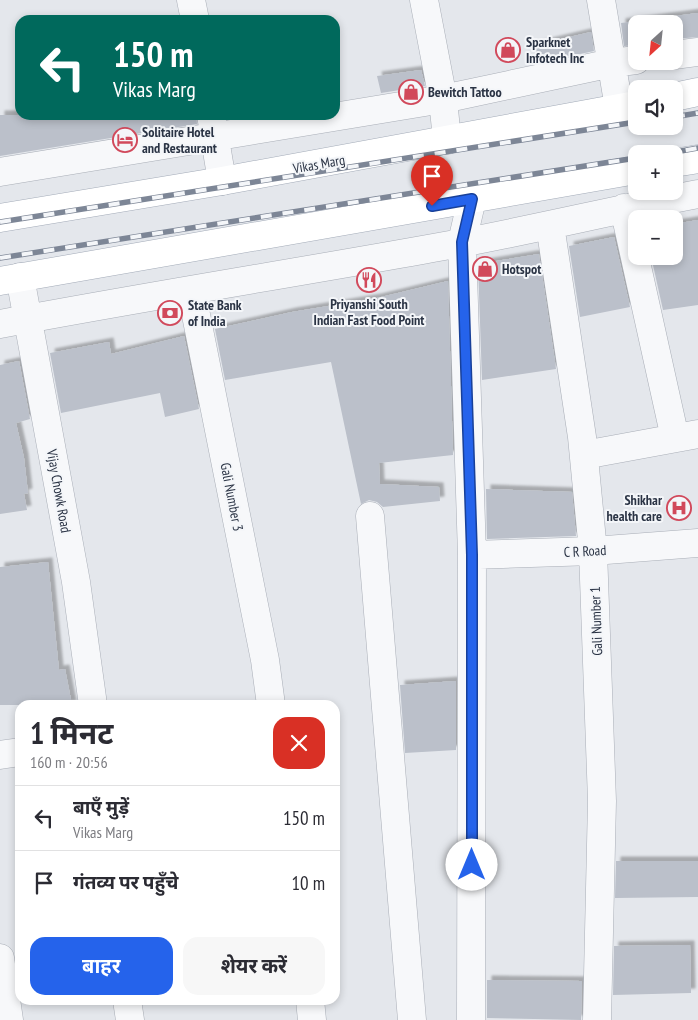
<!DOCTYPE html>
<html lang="hi">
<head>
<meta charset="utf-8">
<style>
  :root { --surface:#fff; --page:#f7f7f7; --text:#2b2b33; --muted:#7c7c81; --line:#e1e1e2; --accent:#2563eb }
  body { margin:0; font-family:"PT Sans Narrow","Noto Sans Devanagari",sans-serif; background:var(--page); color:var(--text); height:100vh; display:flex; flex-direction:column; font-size:19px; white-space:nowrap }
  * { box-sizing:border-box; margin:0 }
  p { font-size:16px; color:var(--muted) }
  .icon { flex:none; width:28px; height:28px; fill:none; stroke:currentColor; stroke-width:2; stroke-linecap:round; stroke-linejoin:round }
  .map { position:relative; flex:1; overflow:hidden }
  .drawer { position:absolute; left:15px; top:700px; width:325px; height:305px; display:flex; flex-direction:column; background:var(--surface); border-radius:15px; box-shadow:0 2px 8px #0003 }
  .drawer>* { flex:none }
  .banner { position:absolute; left:15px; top:15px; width:325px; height:105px; border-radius:15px; box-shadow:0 2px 8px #0003; background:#00695c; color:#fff; overflow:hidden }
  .needle { width:32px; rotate:207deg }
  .tools { position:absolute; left:628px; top:15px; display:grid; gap:10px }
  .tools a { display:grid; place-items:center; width:55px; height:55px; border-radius:10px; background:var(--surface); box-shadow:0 2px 8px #0003; font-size:25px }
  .pin { position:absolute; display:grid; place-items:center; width:42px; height:42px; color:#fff; margin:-51px -21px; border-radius:50% 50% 50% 0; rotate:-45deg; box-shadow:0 0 5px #0007 }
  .pin .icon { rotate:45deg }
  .me { position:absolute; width:55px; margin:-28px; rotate:0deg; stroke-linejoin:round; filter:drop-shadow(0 0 4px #0008) }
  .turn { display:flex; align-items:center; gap:18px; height:105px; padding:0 15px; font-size:22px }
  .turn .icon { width:65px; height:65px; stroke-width:2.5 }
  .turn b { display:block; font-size:35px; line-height:42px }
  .round { display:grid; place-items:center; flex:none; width:52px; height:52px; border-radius:15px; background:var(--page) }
  .overview { display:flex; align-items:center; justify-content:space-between; height:85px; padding:0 15px }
  h1 { font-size:30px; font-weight:700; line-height:38px }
  .cta { display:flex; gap:10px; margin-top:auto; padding:10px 15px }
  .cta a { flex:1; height:58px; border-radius:15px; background:var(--accent); color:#fff; font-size:20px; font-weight:700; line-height:58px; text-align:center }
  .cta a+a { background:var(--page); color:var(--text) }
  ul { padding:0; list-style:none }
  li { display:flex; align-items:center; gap:15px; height:65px; padding:0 15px; border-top:1px solid var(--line) }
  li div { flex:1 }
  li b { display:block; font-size:19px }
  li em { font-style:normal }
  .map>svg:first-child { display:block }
</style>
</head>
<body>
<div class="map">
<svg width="698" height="1020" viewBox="0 0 698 1020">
  <defs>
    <filter id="shadow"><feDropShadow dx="4.5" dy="-4.5" stdDeviation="1" flood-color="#0004"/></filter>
  </defs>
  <rect width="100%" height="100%" fill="#e4e7ec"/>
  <!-- building -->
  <path fill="#bbc0ca" filter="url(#shadow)" d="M698,13V37L674,39V24H636V45L624,46L621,23Z
    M591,32L594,51L538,63L535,45Z
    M421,70L425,86L381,93L377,76Z
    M0,115H196L197,124L0,156Z
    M698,220V305L663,310L651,256H674V224Z
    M614,237L630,307L580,317L569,246Z
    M539,254L556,369L482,380L478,264Z
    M448,281L453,455L379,463L380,484L439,487L440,501L383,507L377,502L369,500L361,504L331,362L225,380L215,329L292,312L377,298Z
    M184,336L199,409L165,417L160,393L61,413L50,353L109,342L111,354Z
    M19,361L30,419L16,423L24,458L28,493L24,494L27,510L0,514V365Z
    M486,489L572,492L576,536L487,539Z
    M48,562L59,670L65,669L72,705H0V567Z
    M456,681V750L405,753L400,685Z
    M616,861H698V897L615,898Z
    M690,945L691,993L613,995L614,946Z
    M487,980L582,981L581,1020L487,1018Z"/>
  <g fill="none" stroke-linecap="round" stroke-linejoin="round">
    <defs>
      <path id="minor" d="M191,0L195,20
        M424,0L443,99L447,140
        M601,0L619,108
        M674,55L698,52
        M211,115L222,181
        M0,172L443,99L612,63L636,60
        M624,208L675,438
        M550,225L582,437L593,551L602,801L597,1020
        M20,277L76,582L93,705
        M191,290L265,660L271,705
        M0,324C153,295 308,271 461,243C540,228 619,209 698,194
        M584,455L698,434
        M370,516L412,1020
        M472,555L593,551L698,543
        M0,755L20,752
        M0,958L9,1020
        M127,1000L130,1020
        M310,1000L312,1020
        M471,1020L472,555L462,242L472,199"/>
      <path id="primary" d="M674,97L698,92
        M674,163L698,159
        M0,218L222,181L636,105
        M0,281L636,170"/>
    </defs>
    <!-- minor casing -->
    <use href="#minor" stroke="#a9aeb7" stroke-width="29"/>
    <!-- primary casing -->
    <use href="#primary" stroke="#a3abb8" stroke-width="29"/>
    <!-- minor -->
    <use href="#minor" stroke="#f7f8fa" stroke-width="28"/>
    <!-- primary -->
    <use href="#primary" stroke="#fff" stroke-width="28"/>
    <defs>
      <path id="rail" d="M674,117L698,113
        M664,154L698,148
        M0,222L636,122
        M0,258L636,158"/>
    </defs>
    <!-- rail casing -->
    <use href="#rail" stroke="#7d8696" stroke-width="5.5"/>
    <!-- rail -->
    <use href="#rail" stroke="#f4f6f9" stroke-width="4" stroke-dasharray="11" stroke-linecap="butt"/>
  </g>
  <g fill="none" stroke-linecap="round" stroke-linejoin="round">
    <defs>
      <path id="route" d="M432,206L472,199L462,242L472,555V865"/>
    </defs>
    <!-- route casing -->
    <use href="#route" stroke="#184099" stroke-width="12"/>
    <!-- route -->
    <use href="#route" stroke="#2563eb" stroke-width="9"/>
  </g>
  <!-- icons -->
  <defs>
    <symbol id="shop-ring" viewBox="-11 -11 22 22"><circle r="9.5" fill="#f4f6f9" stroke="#d1495b" stroke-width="1.5"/><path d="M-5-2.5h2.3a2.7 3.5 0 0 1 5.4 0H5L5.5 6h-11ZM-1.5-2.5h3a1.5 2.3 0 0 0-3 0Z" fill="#d1495b"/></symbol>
    <symbol id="hotel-ring" viewBox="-11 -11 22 22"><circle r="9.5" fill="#f4f6f9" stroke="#d1495b" stroke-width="1.5"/><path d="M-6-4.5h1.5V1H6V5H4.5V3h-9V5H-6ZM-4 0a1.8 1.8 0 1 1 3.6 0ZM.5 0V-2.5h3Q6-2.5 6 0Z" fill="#d1495b"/></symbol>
    <symbol id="restaurant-ring" viewBox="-11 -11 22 22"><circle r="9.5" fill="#f4f6f9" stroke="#d1495b" stroke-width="1.5"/><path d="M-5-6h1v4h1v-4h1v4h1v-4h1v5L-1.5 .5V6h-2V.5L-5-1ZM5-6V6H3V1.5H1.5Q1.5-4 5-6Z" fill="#d1495b"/></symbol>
    <symbol id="bank-ring" viewBox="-11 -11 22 22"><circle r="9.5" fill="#f4f6f9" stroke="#d1495b" stroke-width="1.5"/><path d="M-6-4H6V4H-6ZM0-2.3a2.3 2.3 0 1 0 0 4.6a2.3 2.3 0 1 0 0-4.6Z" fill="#d1495b"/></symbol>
    <symbol id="hospital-ring" viewBox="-11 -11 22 22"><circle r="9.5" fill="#f4f6f9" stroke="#d1495b" stroke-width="1.5"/><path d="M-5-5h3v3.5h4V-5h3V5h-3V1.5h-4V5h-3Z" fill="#d1495b"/></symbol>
  </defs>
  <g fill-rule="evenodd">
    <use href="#shop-ring" x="494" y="36" width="28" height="28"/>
    <use href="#shop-ring" x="397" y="78" width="28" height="28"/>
    <use href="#hotel-ring" x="111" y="126" width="28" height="28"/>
    <use href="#shop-ring" x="471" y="255" width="28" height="28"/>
    <use href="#restaurant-ring" x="355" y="266" width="28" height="28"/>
    <use href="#bank-ring" x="156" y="299" width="28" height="28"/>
    <use href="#hospital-ring" x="665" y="494" width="28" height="28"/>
  </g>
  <g text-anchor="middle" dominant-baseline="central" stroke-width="4" stroke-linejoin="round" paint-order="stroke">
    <!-- poi labels -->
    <g font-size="14" font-weight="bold" fill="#2b3445" stroke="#f4f6f9" text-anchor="start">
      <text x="526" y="42">Sparknet<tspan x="526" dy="16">Infotech Inc</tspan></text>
      <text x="428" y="92">Bewitch Tattoo</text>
      <text x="142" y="132">Solitaire Hotel<tspan x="142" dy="16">and Restaurant</tspan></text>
      <text x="502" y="269">Hotspot</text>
      <text x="369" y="304" text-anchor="middle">Priyanshi South<tspan x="369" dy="16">Indian Fast Food Point</tspan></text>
      <text x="188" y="305">State Bank<tspan x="188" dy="16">of India</tspan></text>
      <text x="662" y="500" text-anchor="end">Shikhar<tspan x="662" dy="16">health care</tspan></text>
    </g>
    <!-- street labels -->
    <g font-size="14" fill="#2b3445" stroke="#f4f6f9">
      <text transform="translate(319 164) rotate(-10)">Vikas Marg</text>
      <text transform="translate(59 491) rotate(80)">Vijay Chowk Road</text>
      <text transform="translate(232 497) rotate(79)">Gali Number 3</text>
      <text transform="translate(585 551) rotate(-3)">C R Road</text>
      <text transform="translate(596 621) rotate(-92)">Gali Number 1</text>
    </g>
  </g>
</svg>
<div class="tools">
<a><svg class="needle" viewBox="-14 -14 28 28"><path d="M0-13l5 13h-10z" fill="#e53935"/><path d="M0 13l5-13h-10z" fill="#7c7c81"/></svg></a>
<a><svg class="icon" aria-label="sound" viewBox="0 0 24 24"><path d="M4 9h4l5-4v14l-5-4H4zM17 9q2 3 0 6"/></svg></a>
<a>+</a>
<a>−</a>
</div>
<div class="pin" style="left:432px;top:206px;background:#d93025"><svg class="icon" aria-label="arrive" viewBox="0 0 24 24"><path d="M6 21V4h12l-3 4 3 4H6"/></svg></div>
<svg class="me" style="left:472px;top:865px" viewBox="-20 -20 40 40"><circle r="19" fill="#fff"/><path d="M0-13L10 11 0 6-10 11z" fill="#2563eb"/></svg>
<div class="banner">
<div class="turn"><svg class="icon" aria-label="left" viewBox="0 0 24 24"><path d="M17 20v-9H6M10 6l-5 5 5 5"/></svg><div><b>150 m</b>Vikas Marg</div></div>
</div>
<section class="drawer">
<div class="overview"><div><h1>1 मिनट</h1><p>160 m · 20:56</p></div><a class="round" style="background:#d93025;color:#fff"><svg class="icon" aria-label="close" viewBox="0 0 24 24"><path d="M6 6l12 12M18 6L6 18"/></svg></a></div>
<ul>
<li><svg class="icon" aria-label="left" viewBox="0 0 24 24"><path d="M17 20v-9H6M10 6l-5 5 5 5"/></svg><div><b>बाएँ मुड़ें</b><p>Vikas Marg</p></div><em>150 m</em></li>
<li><svg class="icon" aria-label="arrive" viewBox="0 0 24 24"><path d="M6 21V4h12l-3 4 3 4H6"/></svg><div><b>गंतव्य पर पहुँचे</b></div><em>10 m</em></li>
</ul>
<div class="cta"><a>बाहर</a><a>शेयर करें</a></div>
</section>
</div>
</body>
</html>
